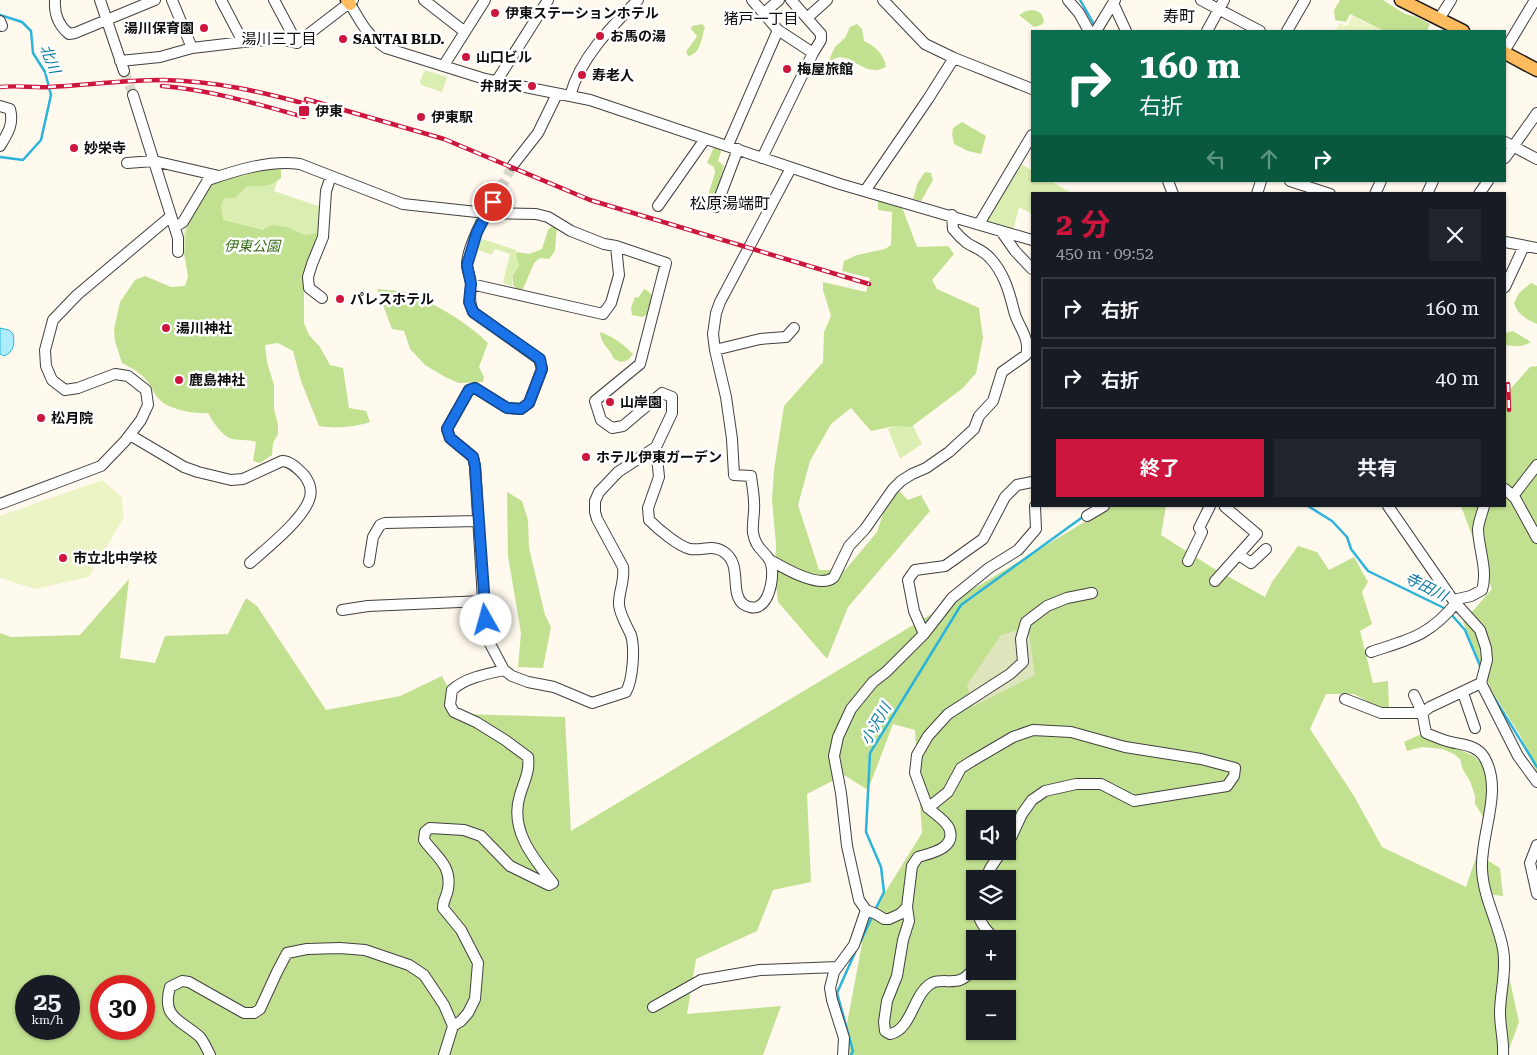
<!DOCTYPE html>
<html lang="ja">
<head>
<meta charset="utf-8">
<style>
  :root { --surface:#171b24; --page:#20242c; --text:#f1f3f6; --muted:#9ea1a6; --line:#363941; --accent:#cd163d }
  body { margin:0; font-family:"Roboto Serif","Noto Sans JP",serif; background:var(--page); color:var(--text); height:100vh; display:flex; flex-direction:column; font-size:19px; white-space:nowrap }
  * { box-sizing:border-box; margin:0 }
  p { font-size:16px; color:var(--muted) }
  .icon { flex:none; width:28px; height:28px; fill:none; stroke:currentColor; stroke-width:2; stroke-linecap:round; stroke-linejoin:round }
  .map { position:relative; flex:1; overflow:hidden }
  .sheet { position:absolute; left:1031px; top:192px; width:475px; height:315px; display:flex; flex-direction:column; background:var(--surface); border-radius:0px; box-shadow:0 1px 4px #0004 }
  .sheet>* { flex:none }
  .banner { position:absolute; left:1031px; top:30px; width:475px; height:152px; border-radius:0px; box-shadow:0 1px 4px #0004; background:#0b6e4f; color:#fff; overflow:hidden }
  .tools { position:absolute; left:966px; top:810px; display:grid; gap:10px }
  .tools a { display:grid; place-items:center; width:50px; height:50px; border-radius:0px; background:var(--surface); box-shadow:0 1px 4px #0004; font-size:25px }
  .speed { position:absolute; left:15px; top:975px; display:flex; gap:10px; font-size:25px; font-weight:700; text-align:center }
  .speed>* { display:grid; place-content:center; width:65px; height:65px; border-radius:50%; background:var(--surface); box-shadow:0 1px 4px #0004; line-height:1 }
  .speed small { font-size:12px; font-weight:400 }
  .speed .limit { border:8px solid #d22; background:#fff; color:#111 }
  .pin { position:absolute; display:grid; place-items:center; width:42px; height:42px; color:#fff; margin:-21px; border:2px solid #fff; border-radius:50%; box-shadow:0 1px 5px #0007 }
  .me { position:absolute; width:55px; margin:-28px; rotate:353deg; stroke-linejoin:round; filter:drop-shadow(0 0 4px #0008) }
  .turn { display:flex; align-items:center; gap:18px; height:105px; padding:0 25px; font-size:22px }
  .turn .icon { width:65px; height:65px; stroke-width:2.5 }
  .turn b { display:block; font-size:35px; line-height:42px }
  .lanes { display:flex; align-items:center; height:48px; padding:0 25px; background:#0003; justify-content:center; gap:25px; direction:ltr }
  .lanes .off { opacity:.35 }
  .round { display:grid; place-items:center; flex:none; width:52px; height:52px; border-radius:0px; background:var(--page) }
  .head { display:flex; align-items:center; justify-content:space-between; height:85px; padding:0 25px }
  h1 { font-size:30px; font-weight:700; line-height:38px; color:var(--accent) }
  .button { display:flex; gap:10px; margin-top:auto; padding:10px 25px }
  .button a { flex:1; height:58px; border-radius:0px; background:var(--accent); color:#fff; font-size:20px; font-weight:700; line-height:58px; text-align:center }
  .button a+a { background:var(--page); color:var(--text) }
  ul { padding:0; list-style:none }
  li { display:flex; align-items:center; gap:15px; height:62px; margin:0 10px 8px; padding:0 15px; border:2px solid var(--line); border-radius:0px }
  li div { flex:1 }
  li b { display:block; font-size:19px }
  li em { font-style:normal }
  .map>svg:first-child { display:block }
</style>
</head>
<body>
<div class="map">
<svg width="1537" height="1055" viewBox="0 0 1537 1055">
  <rect width="100%" height="100%" fill="#fff9ee"/>
  <!-- green -->
  <path fill="#dbeeb2" d="M425,70L447,77L442,92L421,85L420,81Z
    M1020,163L1032,171V181H1051L1073,194H1032V214L1019,207L1013,231L984,221Z
    M272,166H283L274,191L321,207V237L304,275L190,252L182,244L186,223L209,184Z
    M479,238L516,250L519,264L513,275L512,287L503,282L510,254L495,249L491,255L479,250L471,269V261Z
    M895,426H913L922,444L900,459L888,429Z"/>
  <!-- forest -->
  <path fill="#c2e190" fill-rule="evenodd" d="M1340,0H1383L1405,14L1417,17L1430,24L1427,31H1384L1350,14L1346,22L1335,20L1334,10Z
    M1032,10C1040,11 1043,14 1044,22L1041,25L1034,27L1019,15L1026,11Z
    M702,24L705,27C701,39 701,54 688,56L686,52C689,46 694,42 697,36L691,29L692,26Z
    M857,24L862,29L864,41C875,46 884,54 886,67C883,68 878,71 875,70C854,69 847,46 827,64L835,47L845,38L850,27Z
    M962,122L986,136L981,154L968,151L954,144L952,135L953,128Z
    M714,147L720,148L721,152L718,161L724,166L717,191L712,200L707,198L715,173L714,167L707,163Z
    M264,168L281,170V178C270,187 262,187 247,186L235,198H224L221,206L223,220L263,230L272,225L287,227L304,235L317,233L318,243L304,285V323L309,335L320,347L330,365L343,368L349,408L366,411L370,422C355,427 335,429 319,426L301,381L293,351L278,343L265,345L267,362L274,385V409L278,424V434L273,443L272,455L260,463L253,461L256,442C247,439 240,441 232,439C222,436 213,422 208,413C195,414 170,410 160,400C154,395 152,387 147,381C140,372 131,368 122,363L115,341L114,329L120,302L135,280L145,276L171,287L185,286L188,276L184,254L186,233L190,219L212,184L221,180L245,176Z
    M925,172L931,173L933,180L921,201L913,199L918,182Z
    M878,199L902,207L917,247L948,246L954,254L932,280L937,289L979,308L983,338L976,373L963,388L911,427L895,426L871,431L851,408L831,424L810,461L798,505L819,570H845L877,532L886,505L898,490L908,500L921,495L930,511L848,607L827,659L778,602L775,576L776,545L772,499L774,470L784,406L823,362L824,332L831,316L823,290V282L866,292L870,278L842,271L844,261L857,255L885,249L891,245L892,212L878,210Z
    M553,225L557,226L555,251L549,259L540,258L534,263L523,289L517,290L513,285V275L519,265L516,255L517,252L529,254L542,249L548,230Z
    M1531,283L1537,286V324C1526,319 1518,315 1514,303L1519,293Z
    M377,289C387,290 399,290 408,293C430,300 472,326 488,343L479,367L484,377L483,382L459,383L445,377L425,365L410,349L404,331L392,329Z
    M644,289L648,291L652,295L647,314L643,317L632,315L631,308L635,297L638,298Z
    M1513,331L1531,342C1521,348 1516,346 1505,345V333Z
    M600,332C612,336 625,345 633,354L628,360L621,362L614,359C609,347 601,345 600,332Z
    M1537,366V773L1520,735L1491,690L1463,622L1492,589L1461,506H1505V395L1530,367Z
    M507,492L522,501L528,520L529,548L545,615L551,627L543,668L518,667L521,633L508,556Z
    M1111,506H1166L1161,535L1213,568L1265,597L1272,582L1298,546L1317,552L1329,570L1354,557L1368,582L1362,592L1372,624L1360,631L1373,683L1388,681L1389,708L1382,710L1354,694H1326L1310,729L1354,796L1382,847L1466,887L1477,854L1500,868L1503,896L1485,894L1503,949L1519,1022L1507,1055H841L866,923L922,833L915,730L893,724L868,790L844,775L807,794L811,882L773,890L757,931L696,959L687,1014L781,1006L763,1055H0V633L11,637L80,635L129,579L120,658L155,663L165,636L228,634L246,598L257,606L326,710L400,696L442,676L461,714L565,717L571,831ZM975,819H1008V851H975ZM975,879H1008V911H975ZM975,939H1008V971H975ZM26,986H69V1029H26ZM101,986H144V1029H101ZM975,999H1008V1031H975Z
    M1421,734L1474,756L1487,769V823L1475,804V796L1470,781L1463,770L1460,759L1454,754L1442,749L1422,747L1407,751L1404,742Z"/>
  <!-- cemetery -->
  <path fill="#dee4bc" d="M1028,627L1035,675L972,707L967,685L1001,635Z"/>
  <!-- pitch -->
  <path fill="#ecf4c5" d="M1352,16L1383,31H1336L1339,23L1347,26Z
    M102,480L122,497L124,517L89,577L35,589L0,578V516Z"/>
  <!-- water -->
  <path fill="#acecfd" stroke="#2bb3dc" d="M0,328L9,330L13,334C15,343 14,352 4,356L0,354Z"/>
  <g fill="none" stroke-linecap="round" stroke-linejoin="round">
    <!-- stream -->
    <path stroke="#2bb3dc" stroke-width="2.5" d="M1080,0L1095,26
      M0,15L22,22L31,31L33,53L45,72L51,95L41,140L23,160L0,157
      M1308,506L1332,521L1347,537L1351,549L1368,571L1446,609
      M1450,613L1465,630L1481,668
      M1493,696L1537,767
      M874,912L884,892L881,867L866,832L870,753L961,605L1084,516
      M860,943L872,917
      M851,1055L853,1051L837,993L857,948"/>
    <!-- minor-tunnel -->
    <path stroke="#dbd6cc" stroke-width="10" stroke-dasharray="10 5" stroke-linecap="butt" d="M124,71L133,95
      M493,202L513,165"/>
    <defs>
      <path id="minor" d="M55,0C54,14 58,25 69,34L75,33L155,0
        M100,0L124,71
        M172,0L192,48
        M221,0L243,42
        M274,0L297,43
        M424,0L465,32
        M752,0L778,30L813,53
        M883,0L925,44L954,58L1032,89
        M1068,0L1079,13L1089,31
        M1201,0L1260,31
        M1113,3L1126,31
        M350,4C361,22 367,36 386,48L485,79L590,100L840,184L1032,240
        M764,13L779,0
        M807,18L827,0
        M1439,19L1451,0
        M0,21L2,26
        M1096,31L1115,0
        M1207,31L1224,0
        M1287,31L1305,0
        M1505,50L1535,0
        M120,61L160,57L192,48L243,42L279,39L297,43L353,0
        M444,65L485,0
        M496,82L548,0
        M133,95L178,238V252
        M570,96C580,58 611,27 638,0
        M0,106L10,109C14,124 8,133 0,146
        M1505,142L1537,159
        M728,145L778,30
        M762,158L813,53L821,40V34L791,0
        M1505,158L1537,113
        M127,163L154,161L219,176
        M513,165L538,133L557,94
        M1168,181L1173,194
        M1290,181L1330,194
        M865,191L928,99L954,58
        M1257,194L1261,181
        M1375,194L1381,181
        M1427,194L1433,181
        M1479,194L1488,181
        M658,206L705,139
        M716,207L738,149
        M979,224L1032,135
        M175,227L183,222L208,180C237,170 269,160 300,164L403,204L486,213L536,214L548,217L571,231L604,244L616,246L666,263L640,364L595,401L601,420L612,428L623,426L662,393L672,397V413L656,447L618,472L599,492L595,501V512L597,519L623,567C625,582 618,593 619,605C620,615 627,626 631,635C635,649 633,679 626,692L592,703L554,687L528,682L512,676L504,670L488,640L483,601L475,466L473,457L450,438L447,429L469,390L475,388L507,408L521,409L529,403L542,369L539,359L473,312C469,301 470,297 471,285C471,279 468,273 467,266C466,251 484,215 493,202
        M1001,231L1015,251L1032,269
        M1505,242L1537,248
        M471,284L603,314L611,303L619,275L616,246
        M1505,287L1524,246
        M322,298L309,288L308,277L312,264L323,237L326,191L331,176
        M715,350L760,339L786,337L794,328
        M130,435L184,467L198,472L231,480L243,479L282,461C291,461 298,469 304,475C309,482 312,488 310,497C305,518 267,548 250,563
        M656,447L659,477L648,508L649,520C658,529 678,546 690,549C702,551 713,544 724,552C743,565 729,592 743,604C747,607 753,608 757,607C771,602 776,570 769,559C762,549 756,548 753,533C752,523 755,512 754,502C754,494 752,485 751,476L734,475L732,439L726,397L715,350L713,334L716,313L720,302L791,168
        M1505,489L1515,498L1537,538
        M1513,496L1537,465
        M0,504L101,466L125,441L141,420L148,405L146,390L128,376L115,374L78,388L65,390L52,380L46,366L45,350L53,320L77,295L171,216
        M1087,516L1104,506
        M1239,555L1251,563L1266,549
        M770,560C784,568 820,590 834,577L849,546L865,529L893,489L901,481L912,474L926,468L949,452L974,429L979,416L993,401L1002,372L1026,355C1031,338 1017,325 1014,311C1009,291 1004,273 990,258C983,250 975,248 967,243C962,239 957,234 953,229L952,215
        M1188,561L1202,532L1199,528L1210,506
        M369,562L373,537L380,525L385,523L478,521
        M1215,581L1257,534L1225,507
        M1453,600L1471,596L1482,590C1488,570 1479,551 1478,530C1478,523 1482,514 1484,506
        M342,610L368,606L483,601
        M924,634L914,611L908,580L915,570L945,566L983,539L1005,497L1017,485L1032,482
        M1371,652C1410,639 1429,636 1456,603
        M1481,683L1518,756L1537,782
        M1463,693L1475,728
        M1414,695L1422,712L1426,733C1433,736 1440,739 1447,741C1460,745 1476,744 1484,757C1504,790 1480,834 1482,869C1483,897 1498,922 1503,949C1507,971 1500,992 1500,1013C1500,1027 1504,1041 1503,1055
        M1345,699L1381,713H1422L1430,707L1481,683L1487,660L1486,648L1480,630L1453,600L1388,506
        M928,808L915,773L917,755L928,736L948,714L1010,674L1023,662L1021,639L1026,622L1047,606L1067,598L1092,593
        M1537,845L1530,863L1537,894
        M985,879L991,867L1002,851
        M907,907L900,914L889,919H884L876,914L866,910L859,900L847,846L841,793L834,756L838,737L851,709L873,682L886,672L924,634L952,598L989,568L1018,550L1036,529L1035,506
        M978,911C979,923 987,931 995,939
        M975,967C971,972 966,978 960,980C951,983 941,979 932,983C913,993 912,1030 890,1034L885,1031L884,1022L887,1001L897,976L903,940L909,921L907,907L912,866L918,857C932,853 957,848 949,828C946,821 934,813 928,808L948,792L961,768L972,761L1013,737L1033,730L1071,732L1125,747L1201,759L1235,768L1234,776L1227,786L1134,801L1101,784H1076L1045,791L1032,800L1022,814L1008,844
        M653,1007L701,980L760,970L837,967
        M453,1026L461,1021L468,1013L475,999L478,963L461,930L443,908C443,900 447,896 448,889C452,865 436,857 424,840L425,832L430,828L464,830L481,836L510,866L549,885L553,883C533,858 509,829 520,795C524,781 530,772 528,757L505,740L476,722L454,712L450,705L452,690C465,678 486,674 504,670
        M210,1055C207,1049 204,1042 200,1037C181,1020 161,1018 170,987L182,981L189,982L244,1013H254L260,1009L277,972L287,953L307,949L340,948L365,950L409,965L424,975L444,1005L453,1026L444,1055
        M843,1055L844,1038L832,1000L830,988L834,972L854,945L866,910"/>
      <path id="major" d="M347,0L350,4
        M1401,0L1463,31
        M1505,53L1537,70"/>
    </defs>
    <!-- minor casing -->
    <use href="#minor" stroke="#404040" stroke-width="12"/>
    <!-- major casing -->
    <use href="#major" stroke="#1e1e1e" stroke-width="15"/>
    <!-- minor -->
    <use href="#minor" stroke="#fff" stroke-width="10"/>
    <!-- major -->
    <use href="#major" stroke="#ffbc5e" stroke-width="12"/>
    <defs>
      <path id="rail" d="M162,86C211,90 257,104 304,117
        M0,87C17,85 33,88 49,87C87,85 125,80 163,80C214,81 258,91 306,104
        M306,99L444,139L590,200L869,284
        M1508,384L1509,410"/>
    </defs>
    <!-- rail casing -->
    <use href="#rail" stroke="#cd163d" stroke-width="4.5"/>
    <!-- rail -->
    <use href="#rail" stroke="#fff" stroke-width="2.5" stroke-dasharray="8" stroke-linecap="butt"/>
  </g>
  <g fill="none" stroke-linecap="round" stroke-linejoin="round">
    <defs>
      <path id="route" d="M486,620L475,466L473,457L450,438L447,429L469,390L475,388L507,408L521,409L529,403L542,369L540,359L473,312L469,302L471,284L467,265L477,232L493,202"/>
    </defs>
    <!-- route casing -->
    <use href="#route" stroke="#114b97" stroke-width="12"/>
    <!-- route -->
    <use href="#route" stroke="#1a73e8" stroke-width="9"/>
  </g>
  <!-- markers -->
  <g fill="#cd163d" stroke="#fff" stroke-width="2">
    <circle cx="495" cy="13" r="5"/>
    <circle cx="204" cy="28" r="5"/>
    <circle cx="600" cy="36" r="5"/>
    <circle cx="343" cy="39" r="5"/>
    <circle cx="466" cy="57" r="5"/>
    <circle cx="787" cy="69" r="5"/>
    <circle cx="582" cy="75" r="5"/>
    <circle cx="532" cy="86" r="5"/>
    <rect x="298" y="105" width="12" height="12" rx="2.5"/>
    <circle cx="421" cy="117" r="5"/>
    <circle cx="74" cy="148" r="5"/>
    <circle cx="340" cy="299" r="5"/>
    <circle cx="166" cy="328" r="5"/>
    <circle cx="179" cy="380" r="5"/>
    <circle cx="610" cy="402" r="5"/>
    <circle cx="41" cy="418" r="5"/>
    <circle cx="586" cy="457" r="5"/>
    <circle cx="63" cy="558" r="5"/>
  </g>
  <g text-anchor="middle" dominant-baseline="central" stroke-width="5" stroke-linejoin="round" paint-order="stroke">
    <!-- poi labels -->
    <g font-size="14" font-weight="bold" fill="#0d0d0d" stroke="#fff" text-anchor="start">
      <text x="505" y="13">伊東ステーションホテル</text>
      <text x="194" y="28" text-anchor="end">湯川保育園</text>
      <text x="610" y="36">お馬の湯</text>
      <text x="353" y="39">SANTAI BLD.</text>
      <text x="476" y="57">山口ビル</text>
      <text x="797" y="69">梅屋旅館</text>
      <text x="592" y="75">寿老人</text>
      <text x="522" y="86" text-anchor="end">弁財天</text>
      <text x="315" y="111">伊東</text>
      <text x="431" y="117">伊東駅</text>
      <text x="84" y="148">妙栄寺</text>
      <text x="350" y="299">パレスホテル</text>
      <text x="176" y="328">湯川神社</text>
      <text x="189" y="380">鹿島神社</text>
      <text x="620" y="402">山岸園</text>
      <text x="51" y="418">松月院</text>
      <text x="596" y="457">ホテル伊東ガーデン</text>
      <text x="73" y="558">市立北中学校</text>
    </g>
    <!-- park labels -->
    <g font-size="14" font-style="italic" fill="#376c16" stroke="#fff">
      <text x="252" y="246">伊東公園</text>
    </g>
    <!-- neighbourhood labels -->
    <g font-size="15" fill="#0d0d0d" stroke="#fff">
      <text x="761" y="19">猪戸一丁目</text>
      <text x="279" y="39">湯川三丁目</text>
    </g>
    <!-- water labels -->
    <g font-size="15" font-style="italic" fill="#097ba5" stroke="#fff">
      <text transform="translate(50 59) rotate(68)">北川</text>
      <text transform="translate(1426 587) rotate(27)">寺田川</text>
      <text transform="translate(876 724) rotate(-60)">小沢川</text>
    </g>
    <!-- quarter labels -->
    <g font-size="16" fill="#0d0d0d" stroke="#fff">
      <text x="1179" y="16">寿町</text>
      <text x="730" y="203">松原湯端町</text>
    </g>
  </g>
</svg>
<div class="tools">
<a><svg class="icon" aria-label="sound" viewBox="0 0 24 24"><path d="M4 9h4l5-4v14l-5-4H4zM17 9q2 3 0 6"/></svg></a>
<a><svg class="icon" aria-label="layers" viewBox="0 0 24 24"><path d="M12 4l9 5-9 5-9-5zM3 14l9 5 9-5"/></svg></a>
<a>+</a>
<a>−</a>
</div>
<div class="speed"><div>25<small>km/h</small></div><div class="limit">30</div></div>
<div class="pin" style="left:493px;top:202px;background:#d93025"><svg class="icon" aria-label="arrive" viewBox="0 0 24 24"><path d="M6 21V4h12l-3 4 3 4H6"/></svg></div>
<svg class="me" style="left:486px;top:620px" viewBox="-20 -20 40 40"><circle r="19" fill="#fff"/><path d="M0-13L10 11 0 6-10 11z" fill="#1a73e8"/></svg>
<div class="banner">
<div class="turn"><svg class="icon" aria-label="right" viewBox="0 0 24 24"><path d="M7 20v-9h11M14 6l5 5-5 5"/></svg><div><b>160 m</b>右折</div></div>
<div class="lanes"><svg class="icon off" aria-label="left" viewBox="0 0 24 24"><path d="M17 20v-9H6M10 6l-5 5 5 5"/></svg><svg class="icon off" aria-label="ahead" viewBox="0 0 24 24"><path d="M12 20V5M6 11l6-6 6 6"/></svg><svg class="icon" aria-label="right" viewBox="0 0 24 24"><path d="M7 20v-9h11M14 6l5 5-5 5"/></svg></div>
</div>
<section class="sheet">
<div class="head"><div><h1>2 分</h1><p>450 m · 09:52</p></div><a class="round"><svg class="icon" aria-label="close" viewBox="0 0 24 24"><path d="M6 6l12 12M18 6L6 18"/></svg></a></div>
<ul>
<li><svg class="icon" aria-label="right" viewBox="0 0 24 24"><path d="M7 20v-9h11M14 6l5 5-5 5"/></svg><div><b>右折</b></div><em>160 m</em></li>
<li><svg class="icon" aria-label="right" viewBox="0 0 24 24"><path d="M7 20v-9h11M14 6l5 5-5 5"/></svg><div><b>右折</b></div><em>40 m</em></li>
</ul>
<div class="button"><a>終了</a><a>共有</a></div>
</section>
</div>
</body>
</html>
